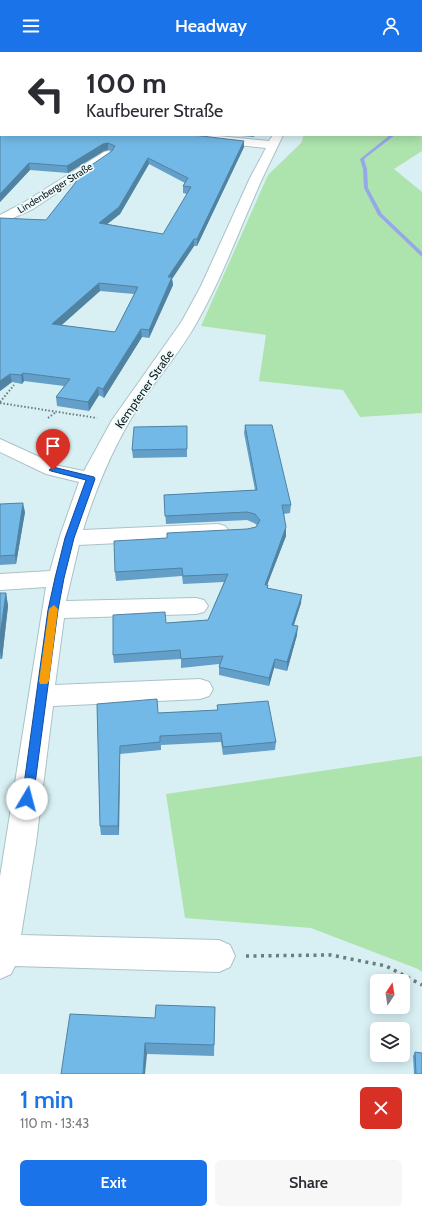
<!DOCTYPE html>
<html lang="en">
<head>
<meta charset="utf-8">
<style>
  :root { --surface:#fff; --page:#f7f7f7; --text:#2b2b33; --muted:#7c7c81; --accent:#1a73e8 }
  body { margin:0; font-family:Cabin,sans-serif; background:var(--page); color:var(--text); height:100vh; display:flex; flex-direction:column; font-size:15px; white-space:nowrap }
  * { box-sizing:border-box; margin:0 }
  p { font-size:13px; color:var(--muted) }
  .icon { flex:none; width:22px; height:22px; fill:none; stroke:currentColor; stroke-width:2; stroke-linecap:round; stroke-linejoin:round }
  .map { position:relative; height:1022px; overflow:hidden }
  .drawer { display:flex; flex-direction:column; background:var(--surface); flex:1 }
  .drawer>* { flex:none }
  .top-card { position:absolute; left:0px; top:0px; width:422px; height:84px; box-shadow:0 2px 10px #0003; background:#fff; color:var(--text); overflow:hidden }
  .needle { width:26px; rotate:12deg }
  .controls { position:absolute; left:370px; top:922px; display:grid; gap:8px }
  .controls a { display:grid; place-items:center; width:40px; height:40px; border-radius:6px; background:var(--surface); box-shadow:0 2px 10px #0003; font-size:20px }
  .pin { position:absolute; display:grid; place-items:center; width:34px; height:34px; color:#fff; margin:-41px -17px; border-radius:50% 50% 50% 0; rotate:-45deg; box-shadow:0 0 4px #0007 }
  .pin .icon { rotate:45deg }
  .me { position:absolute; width:44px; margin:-22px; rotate:8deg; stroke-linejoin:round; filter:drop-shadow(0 0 3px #0008) }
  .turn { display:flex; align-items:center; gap:14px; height:84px; padding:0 20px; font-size:18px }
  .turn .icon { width:52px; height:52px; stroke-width:2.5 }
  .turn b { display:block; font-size:28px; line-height:34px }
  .round { display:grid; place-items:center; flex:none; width:42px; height:42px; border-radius:6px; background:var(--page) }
  .head { display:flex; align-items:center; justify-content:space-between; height:68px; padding:0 20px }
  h1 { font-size:24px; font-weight:600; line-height:30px; color:var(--accent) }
  .primary-button { display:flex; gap:8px; margin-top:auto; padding:8px 20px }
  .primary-button a { flex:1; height:46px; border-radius:6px; background:var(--accent); color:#fff; font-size:16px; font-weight:600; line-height:46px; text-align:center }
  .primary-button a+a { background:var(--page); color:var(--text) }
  header { display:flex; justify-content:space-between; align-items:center; height:52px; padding:0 20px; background:var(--accent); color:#fff; font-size:18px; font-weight:600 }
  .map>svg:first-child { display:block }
</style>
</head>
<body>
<header><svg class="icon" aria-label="menu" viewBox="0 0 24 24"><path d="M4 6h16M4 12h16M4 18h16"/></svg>Headway<svg class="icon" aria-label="person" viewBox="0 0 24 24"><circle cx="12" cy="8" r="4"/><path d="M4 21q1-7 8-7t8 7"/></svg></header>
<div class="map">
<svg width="422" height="1022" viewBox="0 0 422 1022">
  <rect width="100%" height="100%" fill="#d8f0f4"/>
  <!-- green -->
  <path fill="#ade3ad" d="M140,0H422V5L421,1Z
    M422,15V99L394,117L422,140V361L360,365L343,338L259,329L266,283L201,274L268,123L301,91L304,83H421Z
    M422,704V920L418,917L311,876L185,866L166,742Z"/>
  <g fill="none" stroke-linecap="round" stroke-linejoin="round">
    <!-- stream -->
    <path fill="#96a8ea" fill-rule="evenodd" d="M421,18H422V20H421Z
      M421,62H422V64H421Z
      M390,83H395L364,107L367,117L368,136L382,162L422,200V205L378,163L364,136L363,117L360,107Z"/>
    <defs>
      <path id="minor" d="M421,8H422V14H421Z
        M170,83H207L269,89L273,83H283C274,103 263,123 255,143C236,186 220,230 197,270C180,301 156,327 137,357C113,395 96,436 83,478L218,472L225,474L229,479L225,484L218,486L79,493L66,549L196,546L204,548L208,554L204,560L196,562L64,566L55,633L200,627L209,630L213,637L209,644L200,647L53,654L36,791L21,883L219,888L230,893L235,904L230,915L219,920L15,914L11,922L0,927V825L46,535L0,538V522L50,519L60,484L79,430L46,422L0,400V387L59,414L84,419L112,368L182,269L201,234L250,126L266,96L175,86Z
        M108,99L112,100L114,102L112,104L33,157L0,172V163L23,151L104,100Z"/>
    </defs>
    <!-- minor casing -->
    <use href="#minor" stroke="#abc2c5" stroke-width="2"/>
    <!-- path-far1 -->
    <path stroke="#6c7b7e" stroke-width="2" stroke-dasharray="1.5 2" stroke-linecap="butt" d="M0,350L14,333
      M0,351L97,366
      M48,366L56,360"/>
    <!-- path -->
    <path stroke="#6c7b7e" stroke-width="3.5" stroke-dasharray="3 4.5" stroke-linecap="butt" d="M246,904L331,903L386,914L422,933"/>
    <!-- minor -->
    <use href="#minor" fill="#fff" fill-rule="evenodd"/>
  </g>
  <!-- wall -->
  <path fill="#639fc8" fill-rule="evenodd" d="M0,62L1,83L244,89V95L197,194H194L172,227L173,233L149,286L142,285L104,346L99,343L89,359L57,354L56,345L64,334L24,329L22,332L12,330L0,339V166L46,168L112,99L108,98L104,99L68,121L30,118L0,150ZM149,112L185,131L183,134V141L187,142L163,182L107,172L120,162ZM100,239L134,242L115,280L61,273Z
    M227,83H255L254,85Z
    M245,373L291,453L290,461L284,462L286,484L267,533H268V536L301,551L294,573L297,583L287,619L274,616L269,634L219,623V612L181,616V607L114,611L113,603L166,571L208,568L224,530L183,532L182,524L116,529L115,520L167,486L247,477L256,475L257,473L254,471L247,468L166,472L164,443L255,438L244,381Z
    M187,374V405L133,406L132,398Z
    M0,452L25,460L16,512L0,513Z
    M0,541H6L8,554L2,607H0Z
    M97,652L158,661L217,658V653L276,690L275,698L223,703L221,690L161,693V698L120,702L119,783H101L100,774Z
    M215,955L214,1004L147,1002L61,1022L155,966Z
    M415,1000L422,1022H414L413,1004Z"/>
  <!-- shaded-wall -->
  <path fill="#5082a2" d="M0,54H1V60L0,61Z
    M244,89V95L197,194V187Z
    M108,91V98L104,99L68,121L67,114L103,92Z
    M148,106L149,112L120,162L100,178L99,171Z
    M29,111L30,118L0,150V142Z
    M194,187V194L172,227L173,233L149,286V278L168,225Z
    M99,231L100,239L54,280L52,272Z
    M141,277L142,285L104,346L103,337Z
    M23,321L24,329L22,332L21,323Z
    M10,322L12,330L0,339V329Z
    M98,335L99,343L89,359L88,350Z
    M23,451L25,460L16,512L15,503Z
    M286,475V484L264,541L265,533Z
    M6,541L8,554L2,607L0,600V584Z
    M302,543L301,551L291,581L292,573Z
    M298,574L297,583L287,619V610Z
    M275,607L274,616L269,634V626Z
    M120,694V702L119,783L118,774Z
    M145,991L147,1002L145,1022H143Z"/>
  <!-- building -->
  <path fill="#73b9e8" stroke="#5082a2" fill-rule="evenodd" d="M0,0H146L145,1H1V54H0Z
    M1,61V83H193L244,89L197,187H194L168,225H172L149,278L141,277L103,337L98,335L88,350L56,345L70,327L23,321L21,323L10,322L0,329V166L46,168L87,116L112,99L115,94L108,91L103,92L67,114L29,111L0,142V62ZM148,106L188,126L183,134L191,135L163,182L99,171L119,155ZM99,231L138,235L115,280L52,272Z
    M245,373H272L291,453H282L286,475L265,533H268L267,536L302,543L292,573L298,574L287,610L275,607L269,626L219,615L223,604L181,607L180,598L113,603V563L165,560L166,571L208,568L228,522L183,524L182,516L115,520L114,489L167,486V481L247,477L256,475L260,468L255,462L247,460L165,464L164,443L257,438Z
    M187,374V397L132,398L134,375Z
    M23,451L15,503L0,504V452Z
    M0,541H6L0,584Z
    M157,647L158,661L218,658L217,653L268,649L276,690L223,695L221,681L160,684V690L120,694L118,774H100L97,652Z
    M156,953L215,955L214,993L145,991L143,1022H61L70,962L155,966Z
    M415,1000L422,1001V1022H416Z"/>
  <!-- route -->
  <path fill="#1a73e8" stroke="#114b97" d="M53,415L94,425L95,427L74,486L64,526L58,558L33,747L32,750L27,752L23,750L22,747L48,558L55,526L65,486L86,428L51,419L49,418Z"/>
  <!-- slow -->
  <path fill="#f59e0b" d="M54,553L58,557L49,629L47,632H40L39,629L49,557Z"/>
  <g text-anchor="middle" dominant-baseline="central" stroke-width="3.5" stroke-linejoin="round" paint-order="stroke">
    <!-- far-street labels -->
    <g font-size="10" fill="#131c1d" stroke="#edfbfd">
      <text transform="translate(55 136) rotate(-32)">Lindenberger Straße</text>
    </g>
    <!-- street labels -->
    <g font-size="12" fill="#131c1d" stroke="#edfbfd">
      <text transform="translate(144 337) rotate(-55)">Kemptener Straße</text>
    </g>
  </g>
</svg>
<div class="controls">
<a><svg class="needle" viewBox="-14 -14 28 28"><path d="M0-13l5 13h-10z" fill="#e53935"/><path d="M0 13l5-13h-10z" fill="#7c7c81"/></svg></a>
<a><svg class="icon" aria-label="layers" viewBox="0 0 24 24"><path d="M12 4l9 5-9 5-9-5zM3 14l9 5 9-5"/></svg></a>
</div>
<div class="pin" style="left:53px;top:418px;background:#d93025"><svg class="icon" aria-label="arrive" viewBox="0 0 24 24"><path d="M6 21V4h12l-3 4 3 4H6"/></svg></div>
<svg class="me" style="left:27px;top:747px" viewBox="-20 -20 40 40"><circle r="19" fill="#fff"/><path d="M0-13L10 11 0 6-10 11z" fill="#1a73e8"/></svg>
<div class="top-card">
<div class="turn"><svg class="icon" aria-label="left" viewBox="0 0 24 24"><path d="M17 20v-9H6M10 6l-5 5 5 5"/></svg><div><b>100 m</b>Kaufbeurer Straße</div></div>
</div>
</div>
<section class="drawer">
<div class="head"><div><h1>1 min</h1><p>110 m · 13:43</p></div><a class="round" style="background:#d93025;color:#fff"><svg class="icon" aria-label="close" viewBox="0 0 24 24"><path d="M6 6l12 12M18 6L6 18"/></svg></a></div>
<div class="primary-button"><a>Exit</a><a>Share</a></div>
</section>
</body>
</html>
